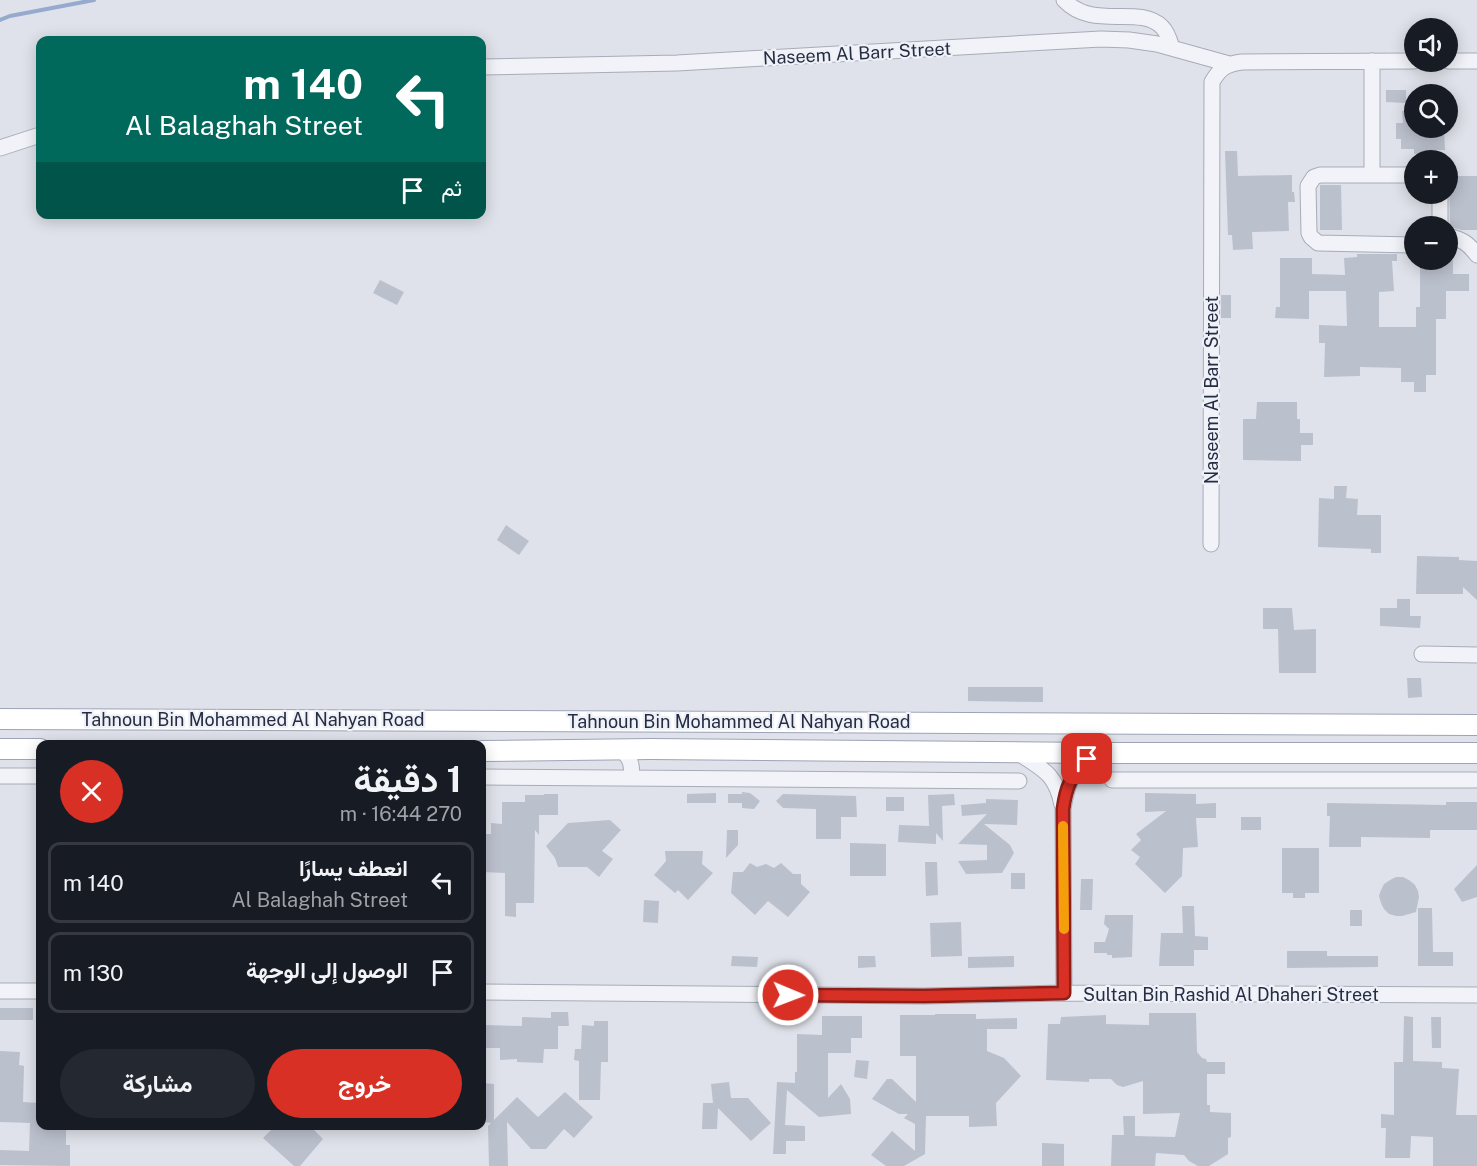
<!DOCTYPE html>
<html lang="ar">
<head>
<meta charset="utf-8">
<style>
  :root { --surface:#171b24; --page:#242831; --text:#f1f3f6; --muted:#9ea1a6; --line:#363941; --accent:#d93025 }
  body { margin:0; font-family:"Public Sans",Vazirmatn,sans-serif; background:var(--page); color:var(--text); direction:rtl; height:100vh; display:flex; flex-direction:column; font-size:22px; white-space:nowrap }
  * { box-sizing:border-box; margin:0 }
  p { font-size:20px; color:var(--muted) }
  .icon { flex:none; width:33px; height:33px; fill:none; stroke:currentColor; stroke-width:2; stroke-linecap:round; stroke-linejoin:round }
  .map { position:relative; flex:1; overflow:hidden; direction:ltr }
  .drawer { position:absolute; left:36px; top:740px; width:450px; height:390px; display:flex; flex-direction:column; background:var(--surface); border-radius:12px; box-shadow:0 3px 15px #0003; direction:rtl }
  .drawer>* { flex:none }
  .top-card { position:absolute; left:36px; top:36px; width:450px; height:183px; border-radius:12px; box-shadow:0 3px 15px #0003; direction:rtl; background:#00695c; color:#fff; overflow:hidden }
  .tools { position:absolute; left:1404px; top:18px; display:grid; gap:12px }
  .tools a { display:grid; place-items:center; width:54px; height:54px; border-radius:50%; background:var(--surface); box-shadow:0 3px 15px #0003; font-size:30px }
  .pin { position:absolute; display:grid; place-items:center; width:51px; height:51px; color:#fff; margin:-26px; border-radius:12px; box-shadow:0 3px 9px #0006 }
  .me { position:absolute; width:66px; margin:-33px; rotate:91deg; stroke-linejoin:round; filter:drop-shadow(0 0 4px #0008) }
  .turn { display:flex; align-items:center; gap:21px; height:126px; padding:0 24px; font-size:27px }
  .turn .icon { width:78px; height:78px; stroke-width:2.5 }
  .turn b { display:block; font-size:42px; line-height:51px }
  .then { display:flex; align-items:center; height:57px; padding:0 24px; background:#0003; gap:12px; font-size:22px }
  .round { display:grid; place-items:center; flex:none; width:63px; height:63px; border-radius:32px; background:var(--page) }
  .head { display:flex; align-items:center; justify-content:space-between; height:102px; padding:0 24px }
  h1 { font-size:36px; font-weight:700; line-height:45px }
  .action { display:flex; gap:12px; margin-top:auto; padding:12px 24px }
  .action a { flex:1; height:69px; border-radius:36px; background:var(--accent); color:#fff; font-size:24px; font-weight:700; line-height:69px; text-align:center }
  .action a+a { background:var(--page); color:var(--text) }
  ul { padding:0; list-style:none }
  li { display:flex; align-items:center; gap:18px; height:81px; margin:0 12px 9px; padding:0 12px; border:3px solid var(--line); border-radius:12px }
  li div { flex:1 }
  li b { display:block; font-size:22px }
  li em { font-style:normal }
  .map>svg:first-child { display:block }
</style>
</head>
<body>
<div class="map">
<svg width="1477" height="1166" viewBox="0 0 1477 1166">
  <rect width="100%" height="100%" fill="#dfe2ea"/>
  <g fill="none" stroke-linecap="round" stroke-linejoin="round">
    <!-- stream -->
    <path stroke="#96aace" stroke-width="4" d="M0,20L10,16L94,0"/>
  </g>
  <!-- building -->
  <path fill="#bbc0cd" d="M1386,90H1406V103L1386,102Z
    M1402,111H1414V128H1444L1445,150H1429L1430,153L1414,154V149H1401V139H1396V123H1403Z
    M1225,151H1237L1238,176L1292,175V192H1294L1295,202H1288L1289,231L1252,232L1253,249L1233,250L1232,235H1228Z
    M1449,176H1477V230H1462L1450,227Z
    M1320,185H1341L1342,230H1320Z
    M1357,254H1397V261H1392L1394,291L1379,292V327H1416V307H1420V260H1453V274H1469V291H1446V319H1436V375H1426V392H1414V382H1401V368L1360,367V376L1324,377L1325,343H1319V325L1347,326L1346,291H1309V319L1275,318L1276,307H1280V258H1312V274L1345,275L1344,258L1357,257Z
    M380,280L404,292L397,305L373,293Z
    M1221,295H1231V318H1221Z
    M1257,402H1297V419H1300V433H1313V445H1301V461L1243,460V419H1256Z
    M1334,486H1347L1346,498L1358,499L1357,515H1381V553H1371V549L1318,547L1319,498L1334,499Z
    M506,525L529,541L519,555L497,540Z
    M1417,556L1459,557V560L1477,561V600L1463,587V594H1416Z
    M1397,599H1410V616H1421L1420,628L1380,626V608H1397Z
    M1263,608H1292L1294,630L1316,629V673H1279L1278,629H1263Z
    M1407,678H1421L1422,697L1408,698Z
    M968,687H1043V702L968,701Z
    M742,792L750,793L760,801L754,809L742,808V803H728V794H742Z
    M716,793V803H687V794Z
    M1145,793L1196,794V804L1216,803V818H1196L1198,847L1183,848L1182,876L1165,893L1135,864L1140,857L1131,850L1141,840L1136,834L1166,811L1145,812Z
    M544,794H558V815H539V835L535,830L534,903H516V917L505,916V873L482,872V834H491V823L502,824V802H525V795H544Z
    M783,794L856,796L857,817H841V839H816V809L783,808L776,801Z
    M954,794L955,805L942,806L943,841L936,833V844L898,842L899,825L930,826L929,825L928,795Z
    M886,797H904V811H886Z
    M986,799L1018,800L1017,825L984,824L1010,845L1014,853L1002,873L966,874L958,861L987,860V845L958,844L987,814L962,816L961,805L986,803Z
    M1446,802H1477V830H1430V838L1361,837V847H1329L1330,816H1327V803L1446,805Z
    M1241,817H1261V830H1241Z
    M610,820L621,830L602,851L613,859L599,877L587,867H558L555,858L546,846L568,823Z
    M727,830H738V845L726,858Z
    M850,843L886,844V876H850Z
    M1282,848H1319V893H1305V898H1293V893H1282Z
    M665,851H703L702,864L713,873L688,900L678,890L675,893L654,875L666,861Z
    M925,862H937L938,895L926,896Z
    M750,863L757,867L766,864L774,868L781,863L793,874H801V884L810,892L788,917L768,901L755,915L731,893L733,872H743Z
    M1477,865V897L1462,902L1454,889Z
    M1011,873H1025V889H1011Z
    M1396,877H1403L1409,880L1415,885L1418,891L1419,897L1416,912L1402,916H1396L1389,914L1384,909L1381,903L1379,896L1381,890L1384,884L1390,880Z
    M1081,879H1093L1092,910H1080Z
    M644,900L659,901L658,923L643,922Z
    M1182,906H1194L1195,936L1208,937V950H1194V966H1159L1161,933H1183Z
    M1418,908H1432L1433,952H1453V966H1418Z
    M1350,910H1362V926H1350Z
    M1105,915H1133L1132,957L1112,958V955H1107V953H1094V942H1105L1109,929L1104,924Z
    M961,922L962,956L931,957L930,923Z
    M1287,951H1327V956H1378V967L1287,968Z
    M732,956L758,957L757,967L731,966Z
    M858,956H875L876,967L858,968Z
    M1014,956V967L968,968V957Z
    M0,1008H33V1020H0Z
    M551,1012H568L569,1026H558V1049H544L543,1063L517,1062V1059L500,1060V1048H483L484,1025L522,1026V1017L551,1018Z
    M1149,1013H1196L1197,1052L1202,1058L1206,1059L1207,1062H1225V1074H1207V1105H1210V1112L1231,1113V1137L1228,1138V1154L1209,1166H1198L1189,1161L1184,1155L1156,1153L1155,1166H1111L1112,1135H1124L1123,1116H1135V1136L1175,1137L1180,1113L1143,1114V1081L1123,1087L1117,1085L1111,1079H1089V1082L1046,1080L1048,1024H1060L1061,1017L1106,1015V1024L1149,1025Z
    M935,1014H976V1019L1017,1018V1029H987V1051L1004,1058L1021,1076L996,1103L997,1126L969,1127V1116H926L925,1154L904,1166H886L871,1155L892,1131L915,1151V1124L904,1118L908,1114H899L872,1099L887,1079H892L916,1102V1056H900V1015H935Z
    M822,1016H862V1038H851V1053H828V1098L841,1084L850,1099L851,1114L819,1117L787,1090L785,1125L805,1126V1141H786V1154H773L777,1082L795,1083V1072H797V1034L822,1035Z
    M1404,1016L1413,1017V1061L1442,1062V1068L1459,1069L1456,1115H1477V1166H1433V1137L1411,1136L1410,1158H1385L1386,1128H1381V1114L1394,1115V1062H1403Z
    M1431,1017H1441V1048H1432Z
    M594,1021H608V1062H601L600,1100H579V1061L574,1060L575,1049H581L582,1025L594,1026Z
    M0,1051L20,1052L19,1065L24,1066L23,1102L40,1103V1125H66V1145H70V1166L0,1165V1150L29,1151L30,1123L0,1122Z
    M856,1060L869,1061L867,1079L854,1077Z
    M729,1082L731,1098H748L771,1123L751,1141L718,1108L717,1129H702L703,1103H713L711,1084Z
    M482,1083L494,1084V1120L517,1097L538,1117L565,1092L593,1117L574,1138L564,1129L546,1149H531L507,1122L508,1166H489L488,1126L491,1123L482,1122Z
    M276,1125H309L323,1139L300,1166H294L263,1138Z
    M1042,1143L1064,1144V1166H1042Z"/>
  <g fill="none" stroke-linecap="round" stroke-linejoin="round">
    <defs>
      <path id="minor" d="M1064,0C1093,31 1139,4 1162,27C1168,33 1170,41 1172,48
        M1448,61H1477
        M482,67L677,63L1101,39L1129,40L1157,44L1229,64
        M0,148L40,135
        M1372,174V61
        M1414,175H1320L1314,177L1308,186L1309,233L1311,237L1318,243L1414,245
        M1440,194V226
        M1448,236C1463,240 1468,243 1477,255
        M1211,544L1212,82C1220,68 1226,64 1242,62L1414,61
        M1422,654L1477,655
        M621,749C630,758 633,765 631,777
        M1018,753C1043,769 1056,774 1062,805
        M0,776H40
        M482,777L1019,781
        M1112,780H1477
        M0,991H40
        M482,992L924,996L1064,993L1477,995
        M1064,993L1063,809C1067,782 1073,770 1095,753"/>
      <path id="major" d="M0,719L1477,725
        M0,749H40
        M482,751L651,749L1095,753H1477"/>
    </defs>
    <!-- minor casing -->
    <use href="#minor" stroke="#a8acb8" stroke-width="17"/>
    <!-- major casing -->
    <use href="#major" stroke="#9da4b7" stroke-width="22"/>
    <!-- minor -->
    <use href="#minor" stroke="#f2f3f8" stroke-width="15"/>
    <!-- major -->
    <use href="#major" stroke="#fff" stroke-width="20"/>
  </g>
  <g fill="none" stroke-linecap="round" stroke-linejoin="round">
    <defs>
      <path id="route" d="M788,995L924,996L1064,993L1063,809C1066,787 1071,775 1087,759"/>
    </defs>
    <!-- route casing -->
    <use href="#route" stroke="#8d1f18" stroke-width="15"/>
    <!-- route -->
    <use href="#route" stroke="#d93025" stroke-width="10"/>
    <!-- slow -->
    <path stroke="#f59e0b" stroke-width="10" d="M1063,826L1064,929"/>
  </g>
  <g text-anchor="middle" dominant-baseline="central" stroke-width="4.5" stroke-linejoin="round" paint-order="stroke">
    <!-- street labels -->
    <g font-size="18" fill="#262d43" stroke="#eef1f7">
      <text transform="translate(857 53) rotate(-3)">Naseem Al Barr Street</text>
      <text transform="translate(1211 390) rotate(-90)">Naseem Al Barr Street</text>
      <text x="253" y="719">Tahnoun Bin Mohammed Al Nahyan Road</text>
      <text x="739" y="721">Tahnoun Bin Mohammed Al Nahyan Road</text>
      <text x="1231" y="994">Sultan Bin Rashid Al Dhaheri Street</text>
    </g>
  </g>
</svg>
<div class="tools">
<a><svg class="icon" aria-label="sound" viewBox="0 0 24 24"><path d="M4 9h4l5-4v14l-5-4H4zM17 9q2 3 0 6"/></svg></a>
<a><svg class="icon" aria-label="search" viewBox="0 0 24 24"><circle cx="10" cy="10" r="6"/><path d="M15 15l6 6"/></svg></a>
<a>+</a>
<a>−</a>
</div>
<div class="pin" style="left:1087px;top:759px;background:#d93025"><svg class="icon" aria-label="arrive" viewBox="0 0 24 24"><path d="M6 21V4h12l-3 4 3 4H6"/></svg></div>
<svg class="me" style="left:788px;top:995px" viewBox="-20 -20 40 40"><circle r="17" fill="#d93025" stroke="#fff" stroke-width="3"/><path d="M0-11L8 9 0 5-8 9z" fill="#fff"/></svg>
<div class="top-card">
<div class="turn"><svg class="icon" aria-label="left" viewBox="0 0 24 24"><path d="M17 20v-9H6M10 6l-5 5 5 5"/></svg><div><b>140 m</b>Al Balaghah Street</div></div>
<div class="then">ثم<svg class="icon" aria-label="arrive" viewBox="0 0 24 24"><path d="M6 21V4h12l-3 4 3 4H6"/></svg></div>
</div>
<section class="drawer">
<div class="head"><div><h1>1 دقيقة</h1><p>270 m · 16:44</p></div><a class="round" style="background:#d93025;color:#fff"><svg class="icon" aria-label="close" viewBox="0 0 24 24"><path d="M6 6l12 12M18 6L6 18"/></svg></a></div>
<ul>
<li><svg class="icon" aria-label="left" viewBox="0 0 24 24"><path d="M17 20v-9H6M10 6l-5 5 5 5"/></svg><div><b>انعطف يسارًا</b><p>Al Balaghah Street</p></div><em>140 m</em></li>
<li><svg class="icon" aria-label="arrive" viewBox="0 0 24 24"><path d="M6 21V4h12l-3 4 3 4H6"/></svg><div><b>الوصول إلى الوجهة</b></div><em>130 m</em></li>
</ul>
<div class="action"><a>خروج</a><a>مشاركة</a></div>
</section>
</div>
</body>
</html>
